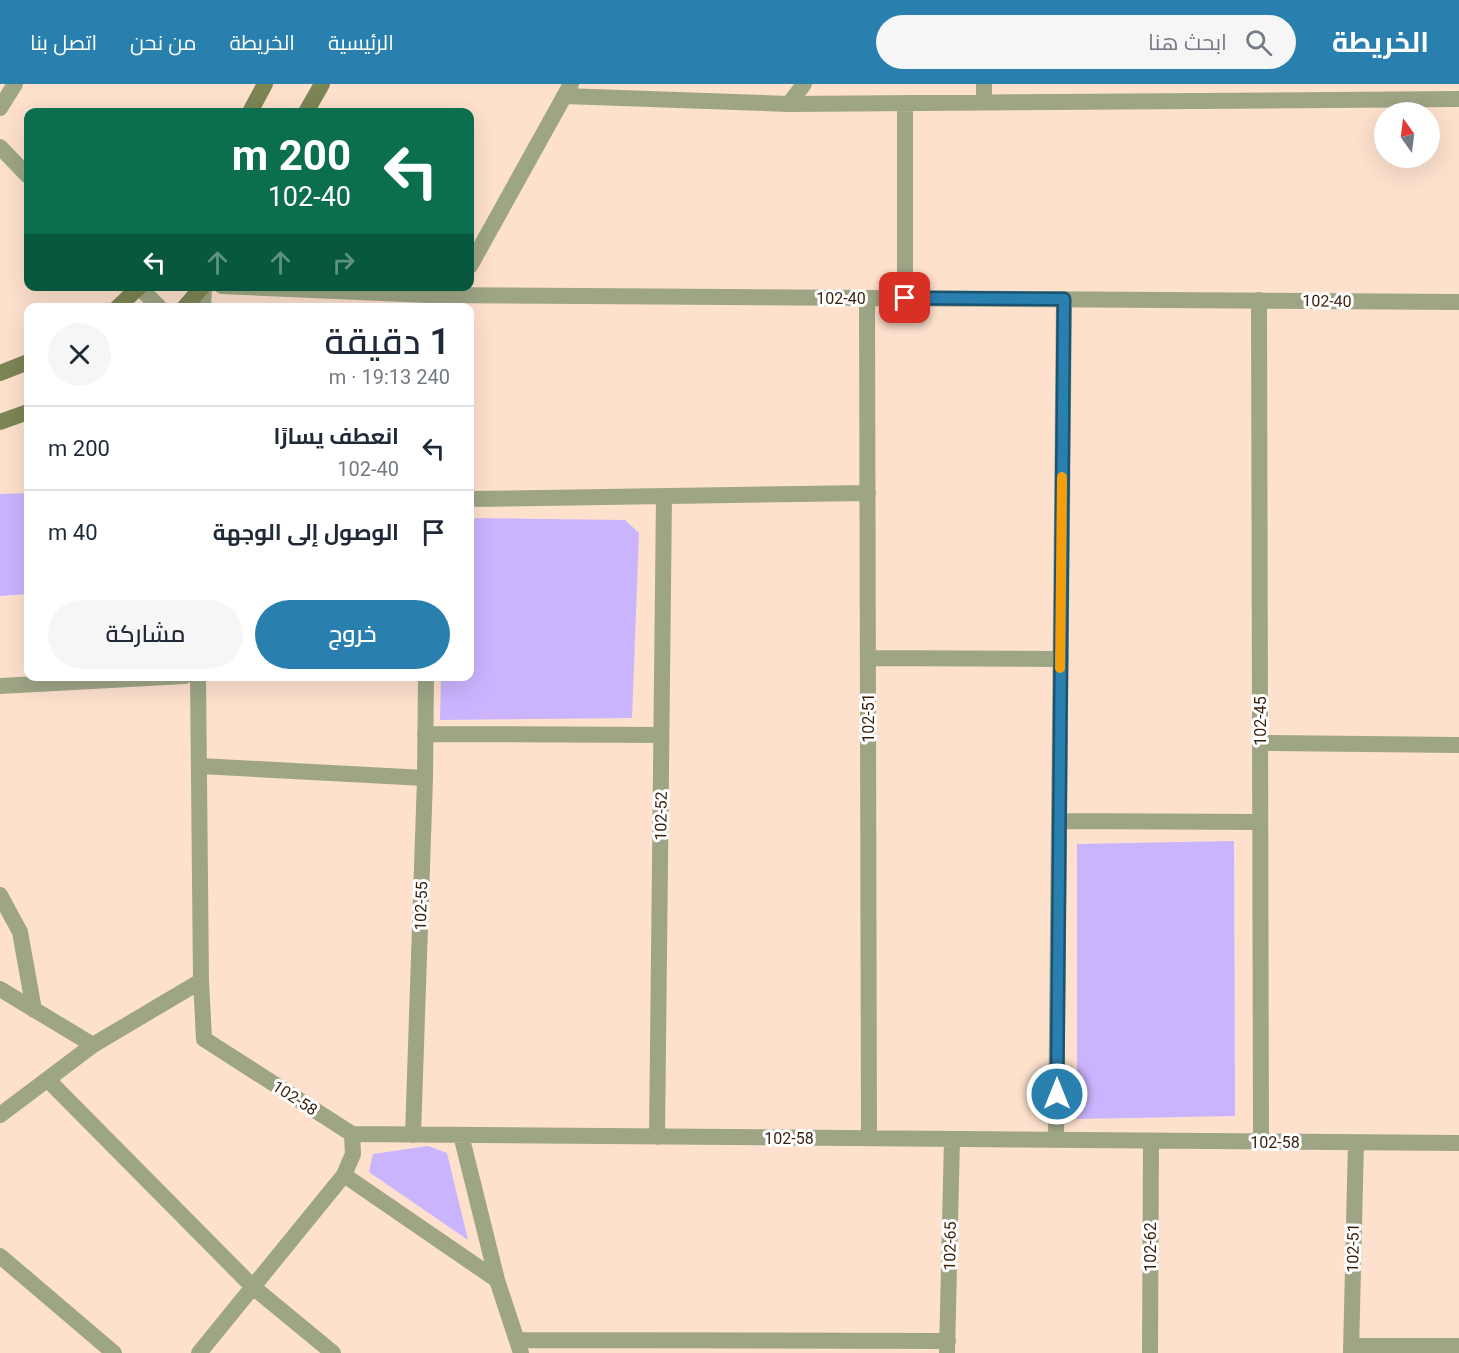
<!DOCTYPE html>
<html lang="ar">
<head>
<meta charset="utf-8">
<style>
  :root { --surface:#fff; --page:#f6f6f7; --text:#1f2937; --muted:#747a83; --line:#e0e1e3; --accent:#2980af }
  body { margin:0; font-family:Roboto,Cairo,sans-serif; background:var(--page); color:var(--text); direction:rtl; height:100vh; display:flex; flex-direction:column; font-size:22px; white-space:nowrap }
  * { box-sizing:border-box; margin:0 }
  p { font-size:20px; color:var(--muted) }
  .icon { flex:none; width:33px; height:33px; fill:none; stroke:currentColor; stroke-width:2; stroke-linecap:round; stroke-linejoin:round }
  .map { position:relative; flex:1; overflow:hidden; direction:ltr }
  .panel { position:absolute; left:24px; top:219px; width:450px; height:378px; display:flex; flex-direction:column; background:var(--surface); border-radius:12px; box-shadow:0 6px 24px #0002; direction:rtl }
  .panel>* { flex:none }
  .top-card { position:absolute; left:24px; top:24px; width:450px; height:183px; border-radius:12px; box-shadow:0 6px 24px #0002; direction:rtl; background:#0b6e4f; color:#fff; overflow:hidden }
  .needle { width:39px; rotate:346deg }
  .buttons { position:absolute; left:1374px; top:18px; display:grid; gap:12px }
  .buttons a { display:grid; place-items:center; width:66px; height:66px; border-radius:50%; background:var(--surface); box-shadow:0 6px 24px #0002; font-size:30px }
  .pin { position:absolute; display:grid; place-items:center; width:51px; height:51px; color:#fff; margin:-26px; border-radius:12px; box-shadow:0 3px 9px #0006 }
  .me { position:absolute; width:66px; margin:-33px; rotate:0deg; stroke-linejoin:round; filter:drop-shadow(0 0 4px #0008) }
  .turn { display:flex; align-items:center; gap:21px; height:126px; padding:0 24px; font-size:27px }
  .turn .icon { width:78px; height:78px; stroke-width:2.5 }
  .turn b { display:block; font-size:42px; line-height:51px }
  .lanes { display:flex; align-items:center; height:57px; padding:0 24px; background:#0003; justify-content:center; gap:30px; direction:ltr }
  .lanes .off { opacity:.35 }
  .round { display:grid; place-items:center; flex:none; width:63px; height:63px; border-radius:32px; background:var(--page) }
  .summary { display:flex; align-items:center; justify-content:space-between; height:102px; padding:0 24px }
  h1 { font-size:36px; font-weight:600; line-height:45px }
  .primary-button { display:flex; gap:12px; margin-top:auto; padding:12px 24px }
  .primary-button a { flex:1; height:69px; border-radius:36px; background:var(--accent); color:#fff; font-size:24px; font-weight:600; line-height:69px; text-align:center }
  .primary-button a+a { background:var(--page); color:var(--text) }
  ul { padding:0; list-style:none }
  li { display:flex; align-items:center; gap:18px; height:84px; padding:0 24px; border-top:2px solid var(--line) }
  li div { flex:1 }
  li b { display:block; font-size:22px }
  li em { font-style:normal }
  header { display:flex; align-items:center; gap:36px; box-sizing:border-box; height:84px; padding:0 30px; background:var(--accent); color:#fff }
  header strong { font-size:28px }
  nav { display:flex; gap:33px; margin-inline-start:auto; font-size:21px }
  .search { width:420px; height:54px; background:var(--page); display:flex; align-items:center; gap:15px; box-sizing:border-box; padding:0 21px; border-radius:33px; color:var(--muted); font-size:22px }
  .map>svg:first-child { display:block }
</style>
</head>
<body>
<header>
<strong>الخريطة</strong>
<div class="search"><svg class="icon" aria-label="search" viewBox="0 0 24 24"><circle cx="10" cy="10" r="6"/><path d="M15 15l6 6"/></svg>ابحث هنا</div>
<nav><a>الرئيسية</a><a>الخريطة</a><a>من نحن</a><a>اتصل بنا</a></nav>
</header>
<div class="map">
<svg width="1459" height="1269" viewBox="0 0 1459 1269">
  <rect width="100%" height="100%" fill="#fde1cd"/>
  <!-- green -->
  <path fill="#cab4fe" d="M28,409V510L0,512V410Z
    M470,434L625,436L639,449L632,634L440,636L441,593L470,592Z
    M1234,757L1235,1032L1077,1035V760Z
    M428,1062L447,1069L468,1156L369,1088L373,1070Z"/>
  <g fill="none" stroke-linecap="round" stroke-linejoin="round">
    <!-- minor -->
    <path stroke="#9ea585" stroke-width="16" d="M564,12L789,20L1459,15
      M984,18V0
      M789,20L804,0
      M0,24L15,0
      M0,63L28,92
      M470,182L571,0
      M138,202L160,224
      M222,202L428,211L1459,218
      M867,214L869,1054
      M905,214V19
      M1259,216L1261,1058
      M203,224L204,202
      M470,415L868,409
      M868,574L1061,575
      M0,602L185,592
      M425,650L661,651
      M1260,659L1459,661
      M200,682L425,694
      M1059,737L1260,738
      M0,811L20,848L34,926
      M201,897L204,955L352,1050L1459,1059
      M0,905L93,961
      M48,996L253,1203L333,1269
      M0,1031L93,961L201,897L198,592
      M413,1051L425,694L426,592
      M461,1051L497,1196L521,1269
      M657,1053L664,412
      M1056,1056L1064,215
      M344,1091L497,1196
      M0,1172L114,1269
      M517,1256L948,1257
      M1351,1262H1459
      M199,1269L344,1091L353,1070L352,1050
      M947,1269L952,1055
      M1150,1269L1151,1057
      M1351,1269L1356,1058"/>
    <!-- secondary -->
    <path stroke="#7c8554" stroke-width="16" d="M250,28L265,0
      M306,28L322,0
      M117,224L140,202
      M184,224L203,202
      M0,289L28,278
      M0,338L28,328"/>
  </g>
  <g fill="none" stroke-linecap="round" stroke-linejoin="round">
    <defs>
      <path id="route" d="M905,214L1064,215L1057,1010"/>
    </defs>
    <!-- route casing -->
    <use href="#route" stroke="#1b5372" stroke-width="15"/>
    <!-- route -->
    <use href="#route" stroke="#2980af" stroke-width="10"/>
    <!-- slow -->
    <path stroke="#f59e0b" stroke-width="10" d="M1060,584L1062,393"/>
  </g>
  <g text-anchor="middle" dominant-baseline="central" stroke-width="6" stroke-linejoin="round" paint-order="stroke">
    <!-- street labels -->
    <g font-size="16" fill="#381f0a" stroke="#fff">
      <text x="841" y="214">102-40</text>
      <text transform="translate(1327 217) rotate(1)">102-40</text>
      <text transform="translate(868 634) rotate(-90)">102-51</text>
      <text transform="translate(1260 637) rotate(-90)">102-45</text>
      <text transform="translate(661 732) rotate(-89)">102-52</text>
      <text transform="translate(421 822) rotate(-88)">102-55</text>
      <text transform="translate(295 1014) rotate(33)">102-58</text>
      <text x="789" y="1054">102-58</text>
      <text x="1275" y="1058">102-58</text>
      <text transform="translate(950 1162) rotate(-89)">102-65</text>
      <text transform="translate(1150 1163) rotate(-90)">102-62</text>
      <text transform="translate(1353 1164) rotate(-89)">102-51</text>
    </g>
  </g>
</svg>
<div class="buttons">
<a><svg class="needle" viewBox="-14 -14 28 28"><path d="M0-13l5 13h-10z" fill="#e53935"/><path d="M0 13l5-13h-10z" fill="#747a83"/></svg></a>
</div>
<div class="pin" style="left:905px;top:214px;background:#d93025"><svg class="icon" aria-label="arrive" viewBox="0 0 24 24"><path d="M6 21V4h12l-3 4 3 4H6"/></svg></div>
<svg class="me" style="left:1057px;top:1010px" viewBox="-20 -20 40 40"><circle r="17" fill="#2980af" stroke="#fff" stroke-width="3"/><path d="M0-11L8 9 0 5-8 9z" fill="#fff"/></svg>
<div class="top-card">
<div class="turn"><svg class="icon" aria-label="left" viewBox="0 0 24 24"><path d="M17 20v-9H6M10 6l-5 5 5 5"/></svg><div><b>200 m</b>102-40</div></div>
<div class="lanes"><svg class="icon" aria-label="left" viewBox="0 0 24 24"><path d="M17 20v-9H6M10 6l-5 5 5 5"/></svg><svg class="icon off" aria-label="ahead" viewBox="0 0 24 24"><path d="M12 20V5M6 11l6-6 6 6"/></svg><svg class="icon off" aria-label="ahead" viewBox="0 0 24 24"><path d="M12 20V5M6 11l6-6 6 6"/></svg><svg class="icon off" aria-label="right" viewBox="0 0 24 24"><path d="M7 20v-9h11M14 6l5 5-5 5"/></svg></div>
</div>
<section class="panel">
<div class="summary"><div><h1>1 دقيقة</h1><p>240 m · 19:13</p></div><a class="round"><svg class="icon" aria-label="close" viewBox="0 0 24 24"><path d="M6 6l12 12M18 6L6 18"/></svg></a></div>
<ul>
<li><svg class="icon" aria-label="left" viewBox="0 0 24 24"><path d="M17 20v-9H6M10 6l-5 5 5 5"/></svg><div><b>انعطف يسارًا</b><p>102-40</p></div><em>200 m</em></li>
<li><svg class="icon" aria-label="arrive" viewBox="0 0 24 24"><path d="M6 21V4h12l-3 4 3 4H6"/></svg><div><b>الوصول إلى الوجهة</b></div><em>40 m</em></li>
</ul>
<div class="primary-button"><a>خروج</a><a>مشاركة</a></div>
</section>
</div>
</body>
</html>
